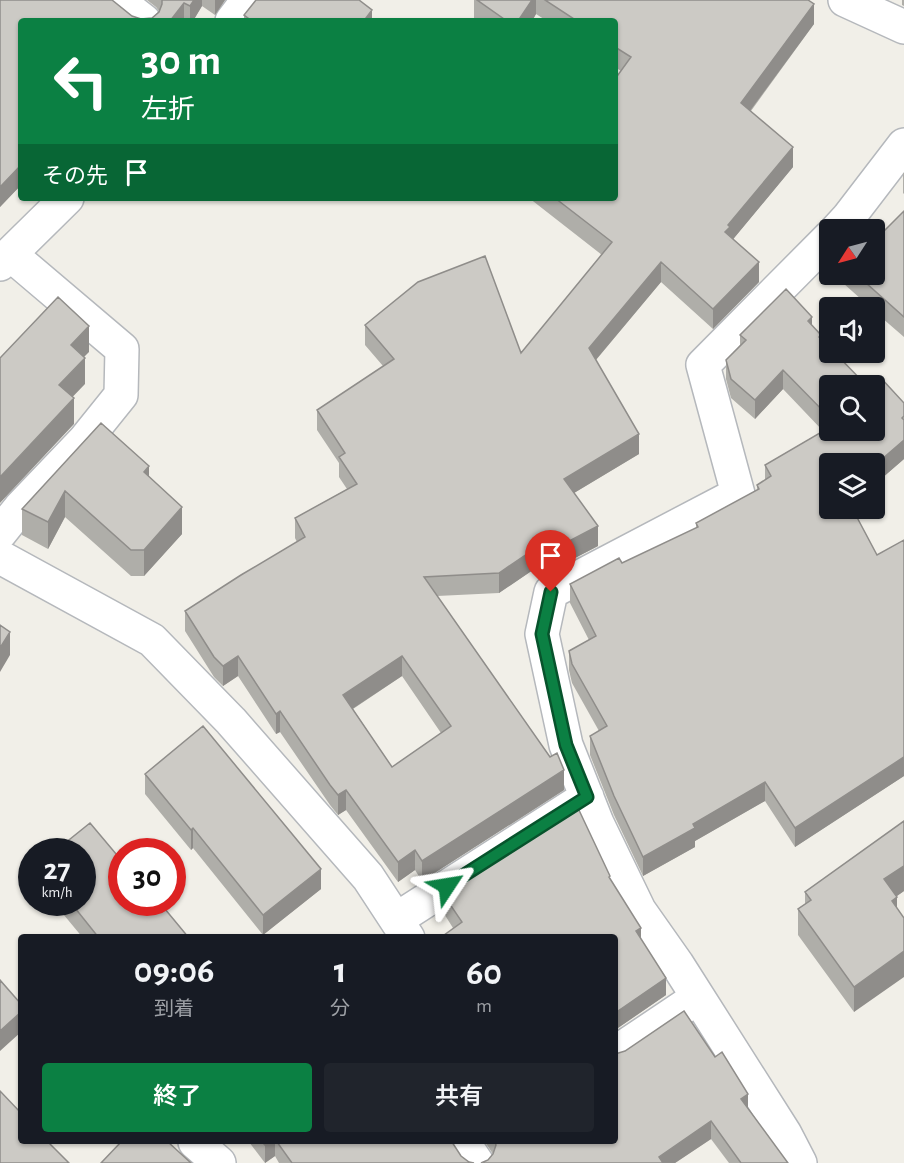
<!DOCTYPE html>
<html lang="ja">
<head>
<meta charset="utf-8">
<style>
  :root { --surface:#171b24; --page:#20242c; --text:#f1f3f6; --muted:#9ea1a6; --accent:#0b8043 }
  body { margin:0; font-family:"Alegreya Sans","Noto Sans JP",sans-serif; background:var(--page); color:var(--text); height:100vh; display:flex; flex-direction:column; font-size:22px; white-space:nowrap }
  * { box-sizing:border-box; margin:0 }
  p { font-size:20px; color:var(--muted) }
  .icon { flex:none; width:33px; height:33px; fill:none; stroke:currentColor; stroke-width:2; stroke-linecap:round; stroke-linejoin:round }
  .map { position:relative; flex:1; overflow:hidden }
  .side { position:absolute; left:18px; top:934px; width:600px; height:210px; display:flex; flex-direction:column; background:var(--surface); border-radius:6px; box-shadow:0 2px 4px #0004 }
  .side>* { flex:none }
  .banner { position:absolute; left:18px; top:18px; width:600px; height:183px; border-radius:6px; box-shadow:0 2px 4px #0004; background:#0b8043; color:#fff; overflow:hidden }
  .needle { width:39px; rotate:234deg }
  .tools { position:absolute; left:819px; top:219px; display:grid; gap:12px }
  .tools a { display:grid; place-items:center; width:66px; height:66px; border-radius:6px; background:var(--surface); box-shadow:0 2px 4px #0004; font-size:30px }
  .speed { position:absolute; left:18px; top:838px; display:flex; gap:12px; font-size:30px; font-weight:700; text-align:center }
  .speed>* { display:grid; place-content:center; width:78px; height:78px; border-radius:50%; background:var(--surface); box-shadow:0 2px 4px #0004; line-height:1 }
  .speed small { font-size:15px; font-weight:400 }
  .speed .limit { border:9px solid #d22; background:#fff; color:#111 }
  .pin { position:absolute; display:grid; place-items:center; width:51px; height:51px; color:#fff; margin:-62px -26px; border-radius:50% 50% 50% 0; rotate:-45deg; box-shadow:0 0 6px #0007 }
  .pin .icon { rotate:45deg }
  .me { position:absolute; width:66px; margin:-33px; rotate:57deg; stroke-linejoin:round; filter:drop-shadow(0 0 4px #0008) }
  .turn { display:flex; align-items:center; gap:21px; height:126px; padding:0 24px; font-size:27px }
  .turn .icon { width:78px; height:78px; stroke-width:2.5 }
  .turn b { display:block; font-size:42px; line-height:51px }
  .then { display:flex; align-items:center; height:57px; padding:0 24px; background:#0003; gap:12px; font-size:22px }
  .eta { display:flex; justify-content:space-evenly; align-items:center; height:102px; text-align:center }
  .eta b { font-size:36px; font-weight:600; line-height:42px }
  .primary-button { display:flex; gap:12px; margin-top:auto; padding:12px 24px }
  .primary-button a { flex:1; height:69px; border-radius:6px; background:var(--accent); color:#fff; font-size:24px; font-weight:600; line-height:69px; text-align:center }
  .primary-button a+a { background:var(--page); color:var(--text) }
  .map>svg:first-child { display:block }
</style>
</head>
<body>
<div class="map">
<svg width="904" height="1163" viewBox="0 0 904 1163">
  <rect width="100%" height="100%" fill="#f1efe8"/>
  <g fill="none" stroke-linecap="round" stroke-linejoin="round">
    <defs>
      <path id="street" d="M117,0L144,21
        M845,0L904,27
        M232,21L248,0
        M837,230L848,218L904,145
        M0,264L67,198
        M0,533L20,508L84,441L121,395L122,349L10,254
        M0,557L152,640L231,721L368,877L408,938
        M397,919L587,797
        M615,1053L697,998
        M195,1142L219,1163
        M463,1142L477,1163
        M800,1163L785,1134L677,964L639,910L597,823L566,745L542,634L551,592L738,494L703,365L830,237"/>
    </defs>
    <!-- street casing -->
    <use href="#street" stroke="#b5b8bc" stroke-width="36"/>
    <!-- street -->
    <use href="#street" stroke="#fff" stroke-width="33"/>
  </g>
  <!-- wall -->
  <path fill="#afaea9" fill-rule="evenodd" d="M0,0L132,16L141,19L152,18L159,11L156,7L147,0H225L215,15L202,6L193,21H21V185L0,207Z
    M474,0H808L814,24L751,111L793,167L733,239L759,282L713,329L661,282L596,360L639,454L574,493L598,546L554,569L549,559L499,593L437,596L564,790L422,881L415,870L398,882L346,810L338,815L330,805L280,732L276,734L238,676L223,686L214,677L185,631V611L297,542L295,538V518L347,489L339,477V463L317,430V410L383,366L365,345V325L521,353L602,255L529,198H615L621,71L615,67V21H547L536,14L532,21H478L474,18ZM402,676L441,733L392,767L353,709Z
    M902,0H904V6L902,5Z
    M244,15L372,21H244Z
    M903,173H904V194L903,193Z
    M904,211V337L874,311V308H871L834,275L874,274L876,239Z
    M812,326L821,339L830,386V430L904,403V459L874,485L830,508L877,555L904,540V776L795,847L765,801L695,841V847L643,876L614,815L590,755V736L599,731L572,683L569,670V651L589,640L570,603V584L622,563L696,528V523L757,490V485L765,480V465L823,431L783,389L755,419L731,398L726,379V360L740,345V335Z
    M101,423L149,478L182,534L144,576H131L65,517L48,549L22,535V509Z
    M145,774L321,889L263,935L193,848L191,850L145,794Z
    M904,821V891L897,896V908L854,1012L798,935V909L805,904V892Z
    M610,880L641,940L666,995L615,1030V938L453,928L443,912V894Z
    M54,903H122L189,938H83Z
    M748,1109L788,1163H729L711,1139L675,1163H481L488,1160L493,1154L485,1142H615Z
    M249,1142H452L461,1156L469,1162L474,1163H279L275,1156L265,1163Z"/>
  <!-- shaded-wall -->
  <path fill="#8f8d8a" d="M194,0H202V6L193,21H190V6Z
    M215,0H225L215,15Z
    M532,0H536V14L532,21H518Z
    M184,3V21H170Z
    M814,4V24L741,123V103Z
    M372,10V21H366V18Z
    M793,147V167L730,243L725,232L728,225Z
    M21,165V185L0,207V187Z
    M661,262V282L589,368V348Z
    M759,262V282L713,329V309Z
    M812,317V336L808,321Z
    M89,326V352L71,370V345Z
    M85,358V384L59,411V385Z
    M783,370V389L755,419V400Z
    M74,398V424L0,503V477Z
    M639,434V454L564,499V479Z
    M904,440V459L874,485V466Z
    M149,466V493L144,472Z
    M65,491V517L48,549V522Z
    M182,507V534L144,576V550Z
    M598,526V546L554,569V549Z
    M549,539V559L499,593V573Z
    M10,632V655L0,672V648Z
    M238,656V676L223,686V666Z
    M402,656V676L343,715V695Z
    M280,711V732L276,734V714Z
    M904,757V776L795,847V828Z
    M564,770V790L422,881V861Z
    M765,782V801L695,841V847L643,876V857L693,824Z
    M346,790V810L338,815V795Z
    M193,828V848L191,850V830Z
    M415,850V870L398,882V862Z
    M904,866V891L884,905V879Z
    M321,869V889L263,935V915Z
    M897,897V923L892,901Z
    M641,928V946L636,931Z
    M904,951V977L854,1012V987Z
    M666,978V995L615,1030V1013Z
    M21,1012V1032L0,1051V1031Z
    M748,1094V1111L741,1099Z
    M711,1121V1139L675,1163H659V1157Z
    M270,1142H275V1156L265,1163V1145Z"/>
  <!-- building -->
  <path fill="#cccac5" stroke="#8f8d8a" stroke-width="1.5" fill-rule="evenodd" d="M0,0H112L132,16L141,19L152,18L159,12L162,4V0H194L190,6L184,3L170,21H21V165L0,187Z
    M256,0H359L372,10L366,18L369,21H252L244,15Z
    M477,0H532L518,21H507Z
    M545,0H808L814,4L741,103L793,147L728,225L730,227L725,232L759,262L713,309L661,262L589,348L639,434L564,479L598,526L554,549L549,539L499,573L424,577L550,757L557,753L564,770L422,861L415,850L398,862L346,790L338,795L330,785L280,711L276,714L238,656L223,666L214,657L185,611L241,575L305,537L295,518L357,484L339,457L345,453L317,410L394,359L365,325L418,282L485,256L521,353L612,242L555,198H615V79L631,57L615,47V21H577ZM402,656L451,726L392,767L343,695Z
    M904,211V317L856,274H874V238L876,239Z
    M862,226L866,230H858Z
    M786,289L812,317L808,321L821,335L819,337L830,348V352H834L867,386H830V418L783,370L755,400L731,379L726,360L746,340L740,335Z
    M58,297L89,326L71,345L85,358L59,385L74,398L0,477V358Z
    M880,377L904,403V416L902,418L904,420V440L874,466V464H830V508H852L877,555L904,540V757L795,828L765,782L693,824L695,828L643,857L614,796L590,736L607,726L572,664L569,651L596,636L570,584L619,558L622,563L698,527L696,523L759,489L757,485L771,476L765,465L830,427V430H874V386H872Z
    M101,423L149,466L144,472L182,507L144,550H131L65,491L48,522L22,509Z
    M0,625L10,632L0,648Z
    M203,726L321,869L263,915L193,828L191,830L145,774Z
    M578,808L610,876L609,877L641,928L636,931L666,978L615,1013V938H440L462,922L443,894Z
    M904,821V866L884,879L897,897L892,901L904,918V951L854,987L798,909L811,900L805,892Z
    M90,823L122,861V903H160L189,938H99L71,903H82V852H54Z
    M0,980L21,1004V1012L0,1031Z
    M684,1011L715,1057L722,1052L748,1094L741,1099L788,1163H741L711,1121L659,1157L663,1163H481L488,1160L493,1154L496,1145L495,1142H615V1054L625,1051Z
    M0,1091L21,1113V1142H48L69,1163H0Z
    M121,1142H168L191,1163H101Z
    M262,1142H270L265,1145Z
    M277,1142H452L461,1156L469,1162L474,1163H292Z"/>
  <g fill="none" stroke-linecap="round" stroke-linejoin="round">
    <defs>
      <path id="route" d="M447,886L587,797L566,745L542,634L551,592"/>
    </defs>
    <!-- route casing -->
    <use href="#route" stroke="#07532c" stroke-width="15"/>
    <!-- route -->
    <use href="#route" stroke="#0b8043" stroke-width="10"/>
  </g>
</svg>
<div class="tools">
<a><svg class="needle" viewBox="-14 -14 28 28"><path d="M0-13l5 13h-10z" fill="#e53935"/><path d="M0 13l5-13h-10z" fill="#9ea1a6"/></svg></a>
<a><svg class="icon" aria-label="sound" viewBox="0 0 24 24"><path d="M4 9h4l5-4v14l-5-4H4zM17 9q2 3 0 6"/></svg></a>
<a><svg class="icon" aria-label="search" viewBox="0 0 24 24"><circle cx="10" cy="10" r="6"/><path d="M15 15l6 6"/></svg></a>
<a><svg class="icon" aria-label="layers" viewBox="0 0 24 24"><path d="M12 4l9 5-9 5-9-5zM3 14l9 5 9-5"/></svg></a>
</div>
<div class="speed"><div>27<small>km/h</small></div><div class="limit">30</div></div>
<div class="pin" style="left:551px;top:592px;background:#d93025"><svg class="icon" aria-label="arrive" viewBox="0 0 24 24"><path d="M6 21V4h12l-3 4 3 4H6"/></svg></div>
<svg class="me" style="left:447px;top:886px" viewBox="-20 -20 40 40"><path d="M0-17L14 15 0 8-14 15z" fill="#0b8043" stroke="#fff" stroke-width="4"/></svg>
<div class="banner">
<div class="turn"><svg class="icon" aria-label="left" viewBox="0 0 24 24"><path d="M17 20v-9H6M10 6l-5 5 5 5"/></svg><div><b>30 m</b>左折</div></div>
<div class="then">その先<svg class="icon" aria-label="arrive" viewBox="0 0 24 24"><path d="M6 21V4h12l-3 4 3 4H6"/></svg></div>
</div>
<section class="side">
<div class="eta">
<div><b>09:06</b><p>到着</p></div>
<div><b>1</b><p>分</p></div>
<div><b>60</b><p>m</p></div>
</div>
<div class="primary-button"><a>終了</a><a>共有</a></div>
</section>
</div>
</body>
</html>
